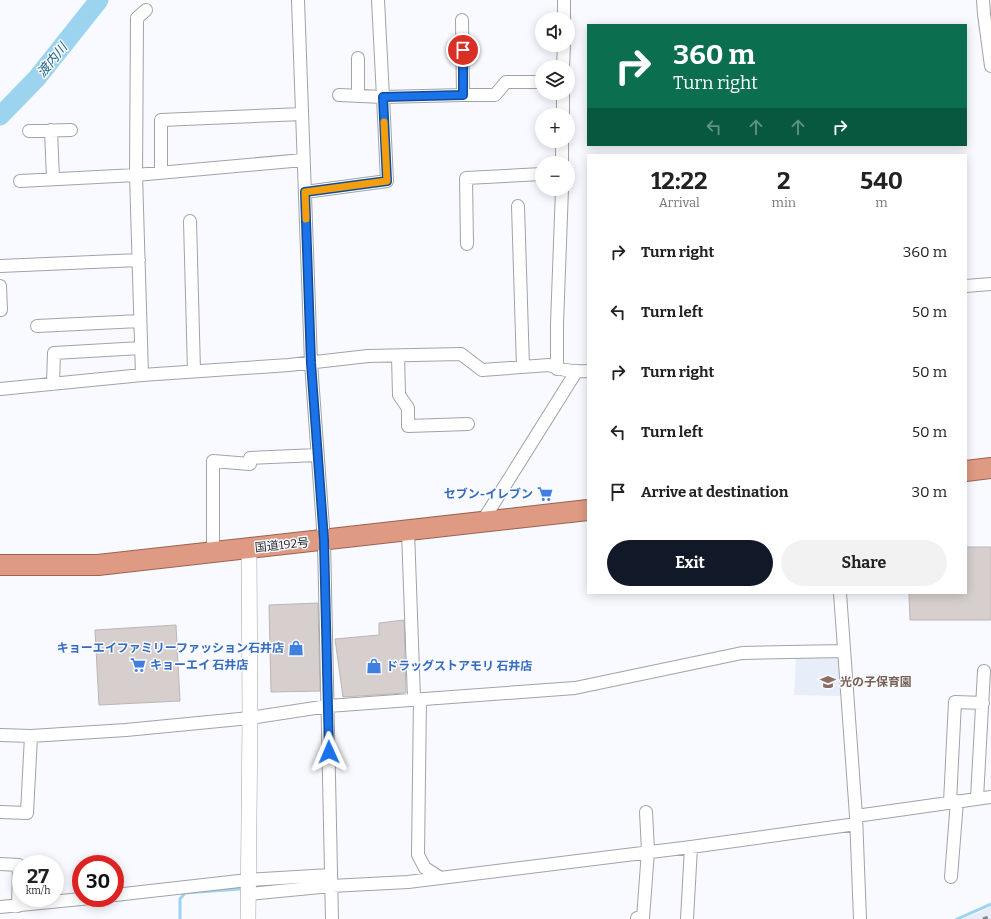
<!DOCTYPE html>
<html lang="en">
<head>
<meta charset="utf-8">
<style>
  :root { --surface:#fff; --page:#f2f2f2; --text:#222; --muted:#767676; --accent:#111827 }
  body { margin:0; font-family:Bitter,"Noto Sans JP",serif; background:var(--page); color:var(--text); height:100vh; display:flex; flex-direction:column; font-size:15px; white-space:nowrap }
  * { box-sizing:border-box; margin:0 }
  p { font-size:13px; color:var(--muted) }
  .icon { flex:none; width:22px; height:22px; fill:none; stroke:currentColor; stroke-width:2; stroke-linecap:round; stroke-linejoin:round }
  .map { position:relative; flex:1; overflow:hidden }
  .sheet { position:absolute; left:587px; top:154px; width:380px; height:440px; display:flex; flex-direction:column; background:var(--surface); border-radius:0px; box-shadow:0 2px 10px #0003 }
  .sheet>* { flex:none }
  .top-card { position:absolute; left:587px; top:24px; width:380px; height:122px; border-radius:0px; box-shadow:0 2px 10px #0003; background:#0b6e4f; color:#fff; overflow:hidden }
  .buttons { position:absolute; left:535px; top:12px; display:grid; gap:8px }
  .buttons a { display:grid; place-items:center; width:40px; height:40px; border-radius:50%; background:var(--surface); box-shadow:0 2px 10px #0003; font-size:20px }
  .speed { position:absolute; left:12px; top:855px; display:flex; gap:8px; font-size:20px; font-weight:700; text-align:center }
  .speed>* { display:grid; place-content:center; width:52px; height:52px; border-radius:50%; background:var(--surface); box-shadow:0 2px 10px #0003; line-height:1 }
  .speed small { font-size:10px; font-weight:400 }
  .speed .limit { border:6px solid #d22; background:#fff; color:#111 }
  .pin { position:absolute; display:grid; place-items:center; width:34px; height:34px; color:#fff; margin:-17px; border:2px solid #fff; border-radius:50%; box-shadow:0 1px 4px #0007 }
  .me { position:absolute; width:44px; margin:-22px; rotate:359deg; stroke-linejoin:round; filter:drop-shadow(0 0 3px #0008) }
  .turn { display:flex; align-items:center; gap:14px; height:84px; padding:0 20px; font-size:18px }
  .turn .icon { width:52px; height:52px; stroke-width:2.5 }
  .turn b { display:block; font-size:28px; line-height:34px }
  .lanes { display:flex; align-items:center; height:38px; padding:0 20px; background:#0003; justify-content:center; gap:20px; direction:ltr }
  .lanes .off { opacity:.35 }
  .eta { display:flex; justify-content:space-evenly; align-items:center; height:68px; text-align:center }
  .eta b { font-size:24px; font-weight:700; line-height:28px }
  .button { display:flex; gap:8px; margin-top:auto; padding:8px 20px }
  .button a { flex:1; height:46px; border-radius:24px; background:var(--accent); color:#fff; font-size:16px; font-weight:700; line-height:46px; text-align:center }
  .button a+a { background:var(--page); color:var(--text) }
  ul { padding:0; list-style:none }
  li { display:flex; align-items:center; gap:12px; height:60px; padding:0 20px }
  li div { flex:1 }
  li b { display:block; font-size:15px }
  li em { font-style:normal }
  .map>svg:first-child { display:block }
</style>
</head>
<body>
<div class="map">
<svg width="991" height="919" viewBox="0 0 991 919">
  <rect width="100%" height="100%" fill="#f8faff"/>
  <!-- built -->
  <path fill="#e7eefa" d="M839,654L843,696L794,695L796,655Z
    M991,906V919H961L982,911Z"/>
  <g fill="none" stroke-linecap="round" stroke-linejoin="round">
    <!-- stream -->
    <path stroke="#9cd4f0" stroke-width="3" d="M180,919V899L185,893L239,889
      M957,919L991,904"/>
    <!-- river -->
    <path stroke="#9cd4f0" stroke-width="19" d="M0,116L37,78L99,0"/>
  </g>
  <!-- building -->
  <path fill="#d6cfce" stroke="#bcb6b5" d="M966,547H991V620H910L909,593H966Z
    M318,603L320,691L271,692L269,605Z
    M404,620L406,693L343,697L335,639L379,635V623Z
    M176,625L180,701L99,705L95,630Z"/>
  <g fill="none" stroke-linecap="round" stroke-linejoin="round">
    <defs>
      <path id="minor" d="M298,0L311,363L324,541L332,919
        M983,0L984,14L991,66
        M564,19V0
        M358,58V96
        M563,67L564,45
        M339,95L383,97L378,0
        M463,95H495L506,82H542
        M563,115V93
        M51,130L53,179
        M29,131L71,130
        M562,163V141
        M161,172V120L302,114
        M20,181L136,175L137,18L146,10
        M305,192L387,181L383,97L463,95L462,20
        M518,206L523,367
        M190,221L194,371
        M467,244L466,178L542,174
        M0,266L139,260
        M0,286L1,310
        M966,286L991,284
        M37,326L140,321
        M398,356L399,395L408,408V426L468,424
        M557,369V324L562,189
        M142,375L136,175L303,160
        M53,384L54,353L141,348
        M0,389L142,375L289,365L368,356L461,354L482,370L549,365C562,371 574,372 588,371
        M482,522L576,372
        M408,531L414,699
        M213,552V461L250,464V458L317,455
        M840,593L856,816L860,919
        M420,699L418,855L425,868L439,877
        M0,735L31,736L126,730L250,718L328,706L575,688L742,653L843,651
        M977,798L984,671
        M950,802L955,702L983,703
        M0,812L27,813L31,736
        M856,816L991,797
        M0,864L19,865L18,906
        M951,877L957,801
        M248,894L331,886L408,882L691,847L856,824
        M115,895L248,880L330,875
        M0,907L91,898
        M637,919V918H643L648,851L646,812
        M687,919L691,847"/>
      <path id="tertiary" d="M248,919L250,718L249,548"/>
      <path id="trunk" d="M966,471L991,468
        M0,565H98L588,510"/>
    </defs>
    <!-- minor casing -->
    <use href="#minor" stroke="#a0a3a8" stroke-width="14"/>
    <!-- tertiary casing -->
    <use href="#tertiary" stroke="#a0a3a8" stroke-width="16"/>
    <!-- trunk casing -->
    <use href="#trunk" stroke="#9a6351" stroke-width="22"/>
    <!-- minor -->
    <use href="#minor" stroke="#fff" stroke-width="12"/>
    <!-- tertiary -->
    <use href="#tertiary" stroke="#fff" stroke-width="15"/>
    <!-- trunk -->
    <use href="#trunk" stroke="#df9a83" stroke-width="20"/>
    <!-- rail -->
    <path stroke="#848689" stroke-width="3" stroke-dasharray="5 5" stroke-linecap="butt" d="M983,919L991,916"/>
  </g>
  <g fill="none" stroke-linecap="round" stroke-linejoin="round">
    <defs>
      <path id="route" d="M329,752L324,540L311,363L305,192L387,181L383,97L463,95V50"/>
    </defs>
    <!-- route casing -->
    <use href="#route" stroke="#114b97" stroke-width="10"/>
    <!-- route -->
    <use href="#route" stroke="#1a73e8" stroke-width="7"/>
    <!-- slow -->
    <path stroke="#f59e0b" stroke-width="7" d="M306,219L305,192L387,181L384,122"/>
  </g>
  <!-- icons -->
  <defs>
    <symbol id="supermarket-bare" viewBox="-9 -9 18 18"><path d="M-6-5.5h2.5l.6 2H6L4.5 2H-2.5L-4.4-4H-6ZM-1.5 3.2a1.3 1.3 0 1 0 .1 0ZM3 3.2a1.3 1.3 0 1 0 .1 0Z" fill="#3f7fe0" stroke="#f8faff" stroke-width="2.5" paint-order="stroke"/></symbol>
    <symbol id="shop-bare" viewBox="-9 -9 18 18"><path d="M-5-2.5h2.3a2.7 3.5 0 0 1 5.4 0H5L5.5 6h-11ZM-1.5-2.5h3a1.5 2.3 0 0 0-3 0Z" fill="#3f7fe0" stroke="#f8faff" stroke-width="2.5" paint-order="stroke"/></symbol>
    <symbol id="school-bare" viewBox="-9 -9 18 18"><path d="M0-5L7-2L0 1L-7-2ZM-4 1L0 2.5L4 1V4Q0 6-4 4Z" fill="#8d6e63" stroke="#f8faff" stroke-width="2.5" paint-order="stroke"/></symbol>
  </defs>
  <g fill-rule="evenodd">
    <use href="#supermarket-bare" x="534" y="483" width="22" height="22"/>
    <use href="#shop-bare" x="285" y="637" width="22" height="22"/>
    <use href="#supermarket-bare" x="127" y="654" width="22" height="22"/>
    <use href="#shop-bare" x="363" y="655" width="22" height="22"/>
    <use href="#school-bare" x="817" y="671" width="22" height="22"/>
  </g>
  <g text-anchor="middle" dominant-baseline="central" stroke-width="3" stroke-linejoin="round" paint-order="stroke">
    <!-- shop labels -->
    <g font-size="12" font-weight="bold" fill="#366cbe" stroke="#f8faff" text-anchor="end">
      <text x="533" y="494">セブン-イレブン</text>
      <text x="284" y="648">キョーエイファミリーファッション石井店</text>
      <text x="150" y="665" text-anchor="start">キョーエイ 石井店</text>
      <text x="386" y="666" text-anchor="start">ドラッグストアモリ 石井店</text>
    </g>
    <!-- street labels -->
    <g font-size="12" fill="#2a2b2d" stroke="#f8faff">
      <text transform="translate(282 545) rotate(-6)">国道192号</text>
    </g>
    <!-- education labels -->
    <g font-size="12" font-weight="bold" fill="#785e54" stroke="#f8faff" text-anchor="start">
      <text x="840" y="682">光の子保育園</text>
    </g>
    <!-- water labels -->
    <g font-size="13" font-style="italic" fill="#1b5f7b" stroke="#f8faff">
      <text transform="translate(52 60) rotate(-51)">渡内川</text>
    </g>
  </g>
</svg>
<div class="buttons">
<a><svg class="icon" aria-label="sound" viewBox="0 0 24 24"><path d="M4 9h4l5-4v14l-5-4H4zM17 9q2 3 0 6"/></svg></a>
<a><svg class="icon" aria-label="layers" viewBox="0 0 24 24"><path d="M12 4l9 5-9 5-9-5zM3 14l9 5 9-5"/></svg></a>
<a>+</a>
<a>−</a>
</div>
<div class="speed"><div>27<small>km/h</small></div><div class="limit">30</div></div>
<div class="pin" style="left:463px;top:50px;background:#d93025"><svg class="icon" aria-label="arrive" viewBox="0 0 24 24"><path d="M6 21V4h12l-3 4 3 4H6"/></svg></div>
<svg class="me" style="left:329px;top:752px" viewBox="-20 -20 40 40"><path d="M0-17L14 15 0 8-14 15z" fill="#1a73e8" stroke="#fff" stroke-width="4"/></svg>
<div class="top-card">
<div class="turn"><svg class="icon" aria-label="right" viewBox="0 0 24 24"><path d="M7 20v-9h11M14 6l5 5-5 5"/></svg><div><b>360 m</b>Turn right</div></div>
<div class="lanes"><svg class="icon off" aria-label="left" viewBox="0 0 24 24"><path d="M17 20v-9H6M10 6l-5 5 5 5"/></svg><svg class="icon off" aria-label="ahead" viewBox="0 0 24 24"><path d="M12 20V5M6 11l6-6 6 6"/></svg><svg class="icon off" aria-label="ahead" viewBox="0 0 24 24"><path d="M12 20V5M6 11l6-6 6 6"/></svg><svg class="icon" aria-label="right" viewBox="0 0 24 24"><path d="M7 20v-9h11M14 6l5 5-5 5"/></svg></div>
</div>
<section class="sheet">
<div class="eta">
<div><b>12:22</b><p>Arrival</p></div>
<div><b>2</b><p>min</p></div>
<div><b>540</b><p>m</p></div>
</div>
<ul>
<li><svg class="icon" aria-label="right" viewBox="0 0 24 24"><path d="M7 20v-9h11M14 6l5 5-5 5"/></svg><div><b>Turn right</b></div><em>360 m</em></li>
<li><svg class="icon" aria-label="left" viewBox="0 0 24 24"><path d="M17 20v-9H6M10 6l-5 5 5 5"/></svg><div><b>Turn left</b></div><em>50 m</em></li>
<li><svg class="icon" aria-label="right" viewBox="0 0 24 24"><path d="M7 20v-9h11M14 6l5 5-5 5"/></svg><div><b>Turn right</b></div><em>50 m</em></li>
<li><svg class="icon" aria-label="left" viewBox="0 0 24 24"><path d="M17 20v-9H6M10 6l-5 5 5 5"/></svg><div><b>Turn left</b></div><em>50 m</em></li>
<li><svg class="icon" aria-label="arrive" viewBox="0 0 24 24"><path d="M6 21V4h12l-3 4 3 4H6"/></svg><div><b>Arrive at destination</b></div><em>30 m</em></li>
</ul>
<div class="button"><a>Exit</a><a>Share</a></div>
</section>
</div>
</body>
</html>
